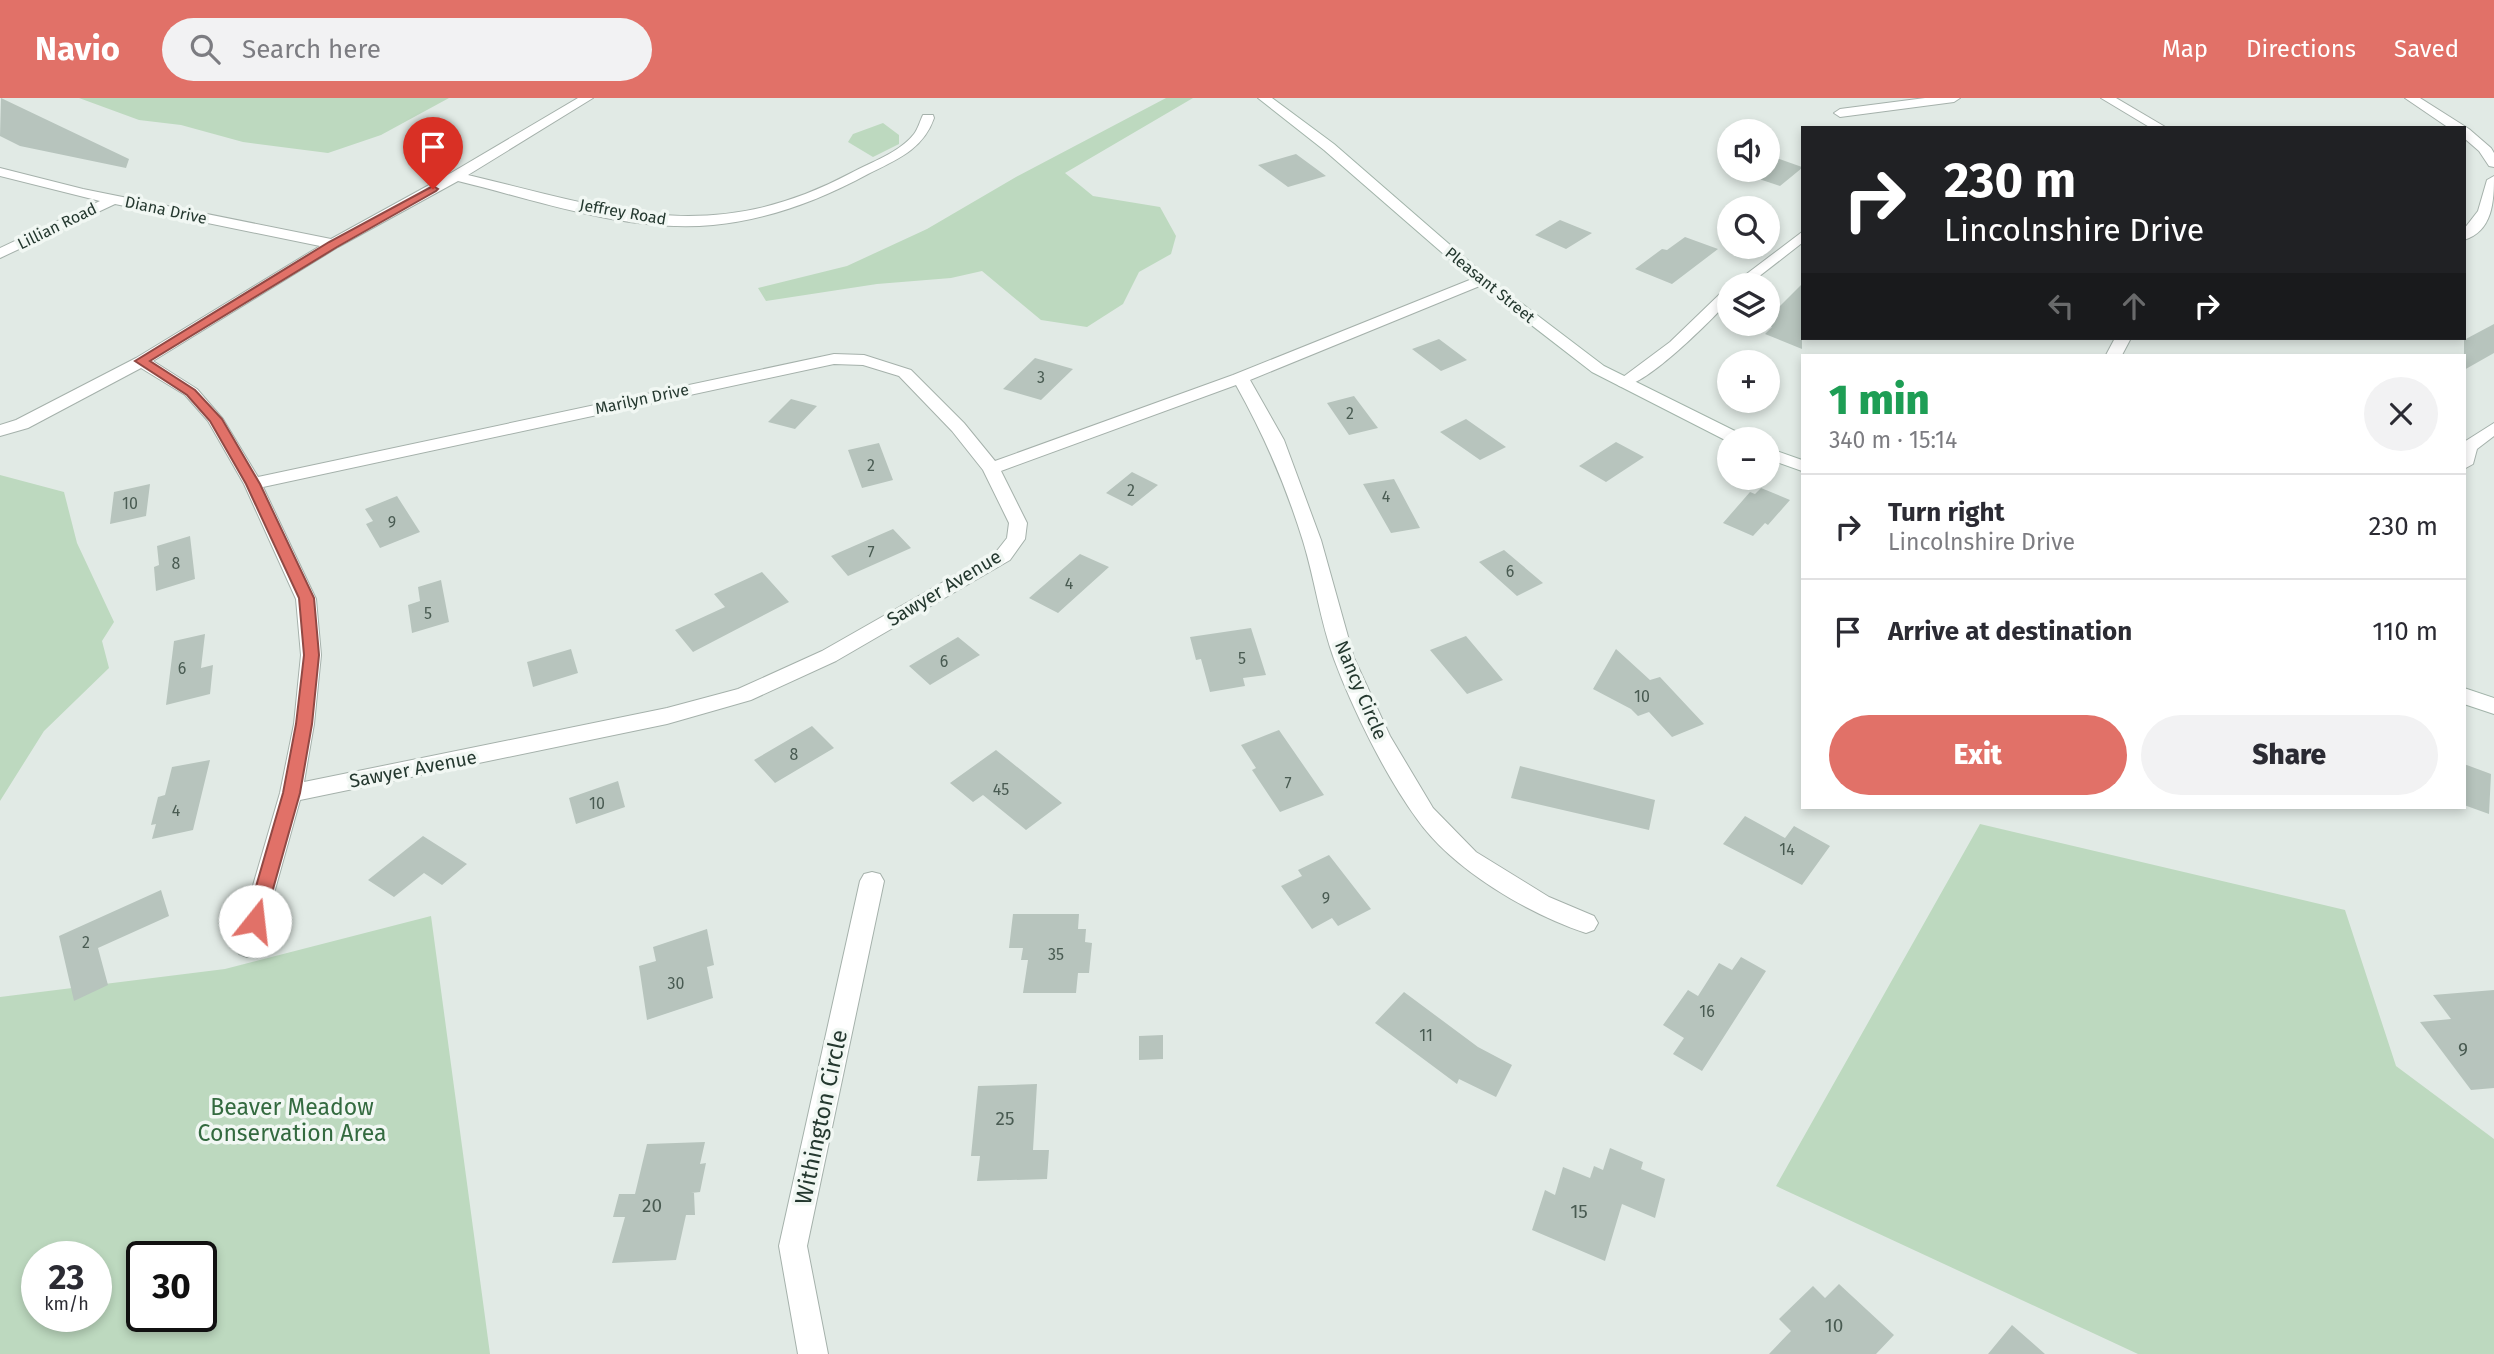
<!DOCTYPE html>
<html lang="en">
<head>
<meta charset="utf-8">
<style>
  :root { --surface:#fff; --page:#f2f2f3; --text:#2b2b33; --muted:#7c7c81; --line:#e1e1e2; --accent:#e17168 }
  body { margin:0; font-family:"Fira Sans",sans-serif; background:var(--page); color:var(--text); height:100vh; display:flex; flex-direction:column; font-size:26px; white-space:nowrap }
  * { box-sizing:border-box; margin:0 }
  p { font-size:23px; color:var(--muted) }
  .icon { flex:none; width:38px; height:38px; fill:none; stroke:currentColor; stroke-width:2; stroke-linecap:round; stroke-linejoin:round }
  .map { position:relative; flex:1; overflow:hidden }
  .side { position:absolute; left:1801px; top:256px; width:665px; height:455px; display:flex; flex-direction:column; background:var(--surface); border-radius:0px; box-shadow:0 4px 10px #0003 }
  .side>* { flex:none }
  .hud { position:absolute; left:1801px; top:28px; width:665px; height:214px; border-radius:0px; box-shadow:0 4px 10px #0003; background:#202124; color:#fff; overflow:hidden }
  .controls { position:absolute; left:1717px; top:21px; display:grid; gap:14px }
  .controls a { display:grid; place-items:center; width:63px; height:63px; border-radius:50%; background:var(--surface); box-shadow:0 4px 10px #0003; font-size:35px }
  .speed { position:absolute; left:21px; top:1143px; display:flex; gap:14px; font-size:35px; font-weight:700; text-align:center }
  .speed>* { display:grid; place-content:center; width:91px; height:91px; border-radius:50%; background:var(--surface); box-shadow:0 4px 10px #0003; line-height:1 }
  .speed small { font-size:18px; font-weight:400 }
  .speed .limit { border:4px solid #111; border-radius:10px; background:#fff; color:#111 }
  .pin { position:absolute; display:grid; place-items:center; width:60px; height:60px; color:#fff; margin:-72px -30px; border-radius:50% 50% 50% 0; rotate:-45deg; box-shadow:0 0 7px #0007 }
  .pin .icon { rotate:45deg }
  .me { position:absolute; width:77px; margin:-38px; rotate:16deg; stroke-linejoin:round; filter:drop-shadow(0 0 5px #0008) }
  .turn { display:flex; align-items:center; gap:24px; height:147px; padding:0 28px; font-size:32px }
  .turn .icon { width:91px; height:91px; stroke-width:2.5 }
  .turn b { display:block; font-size:49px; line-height:60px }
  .lanes { display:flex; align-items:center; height:66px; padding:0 28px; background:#0003; justify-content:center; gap:35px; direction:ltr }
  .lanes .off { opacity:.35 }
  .round { display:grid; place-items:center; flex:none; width:74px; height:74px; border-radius:37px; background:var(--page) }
  .overview { display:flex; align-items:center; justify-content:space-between; height:119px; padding:0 28px }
  h1 { font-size:42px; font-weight:800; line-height:52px; color:#1e9e55 }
  .primary-button { display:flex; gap:14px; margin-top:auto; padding:14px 28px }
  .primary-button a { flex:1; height:80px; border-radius:42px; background:var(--accent); color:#fff; font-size:28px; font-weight:800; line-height:80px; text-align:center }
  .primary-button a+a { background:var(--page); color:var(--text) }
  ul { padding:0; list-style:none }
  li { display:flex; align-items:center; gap:21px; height:105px; padding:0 28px; border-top:2px solid var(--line) }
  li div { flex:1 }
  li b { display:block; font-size:26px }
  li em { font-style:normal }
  header { display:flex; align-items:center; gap:42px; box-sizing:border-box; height:98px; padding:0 35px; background:var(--accent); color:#fff }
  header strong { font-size:33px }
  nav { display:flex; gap:38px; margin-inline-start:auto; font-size:24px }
  .search { width:490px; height:63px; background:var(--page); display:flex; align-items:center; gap:18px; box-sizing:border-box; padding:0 24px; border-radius:38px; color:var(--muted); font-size:26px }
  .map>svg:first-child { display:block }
</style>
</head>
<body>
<header>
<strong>Navio</strong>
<div class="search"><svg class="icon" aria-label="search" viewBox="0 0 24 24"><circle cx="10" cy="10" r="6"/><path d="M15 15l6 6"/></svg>Search here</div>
<nav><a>Map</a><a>Directions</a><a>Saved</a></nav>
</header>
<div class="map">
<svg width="2494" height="1256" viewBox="0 0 2494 1256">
  <rect width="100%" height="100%" fill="#e1eae5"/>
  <!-- green -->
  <path fill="#bdd9bf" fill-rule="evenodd" d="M79,0H449L381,37L328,55L243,44L181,27L139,22Z
    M1166,0H1193L1065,75L1093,98L1160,109L1176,138L1171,156L1139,174L1123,206L1087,229L1041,222L982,173L951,180L877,186L766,203L758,190L847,168L927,131L1016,79Z
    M883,25L899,37V46L873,59L848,44L853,36Z
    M0,377L64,394L77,445L114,524L102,543L109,570L44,633L0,703Z
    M1980,726L2345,812L2396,968L2494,1041V1256H2138L1776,1088Z
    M431,818L490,1256H0V899L225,871ZM37,1158H96V1218H37ZM142,1158H201V1218H142Z"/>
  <!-- building -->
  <path fill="#b7c4bd" d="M1,0L129,61L126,70L20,48L0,38Z
    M1296,56L1326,78L1288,89L1258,67Z
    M1771,58L1802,69V70L1780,88L1747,77L1753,72H1768V61Z
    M1560,122L1592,135L1566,151L1535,137Z
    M1685,139L1718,151L1672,186L1635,171L1662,151L1667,152Z
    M1802,186V251L1765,236L1772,229L1763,226H1768V220Z
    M2494,226V255L2464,272V242Z
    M1439,241L1467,262L1441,273L1412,251Z
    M1035,260L1073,271L1041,302L1003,291Z
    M1354,298L1378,330L1349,337L1327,305Z
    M791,301L817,308L795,331L768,324Z
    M1466,321L1506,349L1480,362L1440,334Z
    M1616,344L1644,359L1606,384L1579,368Z
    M879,345L893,382L862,390L848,352Z
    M1132,374L1158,387L1132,408L1106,395Z
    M1394,381L1420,430L1391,435L1363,386Z
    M150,386L146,418L110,426L114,394Z
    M1761,390L1790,402L1768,427L1765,425L1753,438L1723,425L1750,394L1755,396Z
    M397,398L420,434L380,450L366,426L373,423L365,411Z
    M893,431L911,450L848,478L831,458Z
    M190,438L195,481L156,493L154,469L159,467L157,448Z
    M1504,452L1543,485L1517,498L1479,464Z
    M1080,456L1109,469L1058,515L1029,500Z
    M762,474L789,504L693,554L675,532L725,509L714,496Z
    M441,482L449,524L412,535L408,507L420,503L418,489Z
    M1251,530L1266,577L1243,580L1245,588L1210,594L1201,561L1196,562L1190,539Z
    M205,536L201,570L213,567L210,596L166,607L174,543Z
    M1466,538L1503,582L1467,596L1430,552Z
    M958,539L980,557L930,587L909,568Z
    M571,551L578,575L533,589L527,564Z
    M1616,551L1650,582L1660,579L1704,626L1672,639L1649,614L1638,618L1631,611L1593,591Z
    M812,628L834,650L775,685L754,662Z
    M1279,632L1324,697L1280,714L1252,672L1256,670L1241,647Z
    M996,652L1062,705L1026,732L983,697L973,704L950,685Z
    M210,662L193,732L152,741L156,726L151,727L158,699L165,697L172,669Z
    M2464,666L2491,676L2489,716L2464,707Z
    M1520,668L1655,702L1649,732L1511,700Z
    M618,683L625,709L576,726L569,700Z
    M1745,718L1785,740L1794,728L1830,748L1802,787L1723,746Z
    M423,738L467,766L442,787L424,775L394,799L368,782Z
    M1329,757L1371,811L1338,828L1332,820L1312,831L1281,788L1302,778L1298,772Z
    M161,792L169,818L98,850L108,887L74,903L59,838Z
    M1013,816H1079L1078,831H1086L1085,844L1092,845L1089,875H1078L1076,895H1023L1028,862H1021L1023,850H1009Z
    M707,831L714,867L707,869L713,900L647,922L639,868L656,863L653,849Z
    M1741,859L1766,873L1702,973L1673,956L1684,940L1663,927L1688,892L1698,898L1719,865L1732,872Z
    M2494,892V990L2471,992L2420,924L2451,921L2433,897Z
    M1404,894L1478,949L1512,967L1496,999L1459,981L1457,986L1375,925Z
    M1163,937V961L1139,962V938Z
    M1037,986L1033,1052H1049L1047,1081L977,1083L980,1058H971L978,988Z
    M705,1044L700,1066L706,1065L700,1094L691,1095H694L695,1117H686L676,1162L612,1165L625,1119H613L619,1096H635L647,1046Z
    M1610,1050L1643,1064L1641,1071L1665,1081L1655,1120L1622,1106L1605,1163L1532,1132L1545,1092L1555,1097L1563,1069L1590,1080L1594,1068L1603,1072Z
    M1839,1186L1894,1237L1876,1256H1769L1791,1233L1779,1221L1813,1188L1825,1200Z
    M2012,1227L2045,1256H1988Z"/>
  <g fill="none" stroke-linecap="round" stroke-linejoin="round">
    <defs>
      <path id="street" d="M578,0H593L468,77C611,111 710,150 851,75C871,64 899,55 914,36C918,31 920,23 923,17H933L934,20C923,52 896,62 868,76C820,102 768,122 713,127C627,135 540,103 458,83L338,149L153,263L197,291L223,321L258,379L834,256L864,257L911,272L964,325L995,363L1233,277L1477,179H1487L1489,182L1487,185L1250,282L1284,342L1321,442L1354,560L1390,638L1433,710L1476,754L1549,799L1594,818L1598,825L1594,832L1586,835C1527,815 1453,772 1417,721C1385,677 1353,612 1334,561C1320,523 1315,482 1303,443C1286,388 1264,337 1236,287L1001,373L1027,425L1025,441L1010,462L836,563L751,602L667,626L300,702L259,849L255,856L247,859L239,856L235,849L280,695L294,626L301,557L296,501L244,386L208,323L185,297L141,270L28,330L0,338V327L16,322L136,260L320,148L115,106L0,160V150L100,103L0,78V70L83,91L331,141L451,75ZM834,266L863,267L899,278L952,333L983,372L1009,425L1007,440L996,454L822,553L738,591L667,610L304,684L314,626L321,557L316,501L263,389Z
        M1925,0H1960L1954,4L1840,19L1834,15L1840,11Z
        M2101,0H2116L2167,30H2151Z
        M2405,0H2420L2469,31L2491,50L2494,55V69L2489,68L2479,53L2464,40V30H2449Z
        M2494,78C2494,103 2493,133 2464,142V131L2478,113L2487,82Z
        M1802,134V145L1748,187H1732Z
        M1729,190V203C1712,221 1641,294 1619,288L1617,285L1619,282L1670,244L1724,192Z
        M2115,240H2131L2122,257H2106Z
        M2494,325V338L2477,351L2473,366L2464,371V344Z
        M872,774L880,776L884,783L807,1148L828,1256H798L779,1148L860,783L864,776Z"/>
      <path id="secondary" d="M1258,0H1272L1334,46L1487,179L1604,268L1743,337L1745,341H1729V344L1592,274L1477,185L1324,52Z
        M1768,350L1802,362V373L1768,361Z
        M2464,590L2494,600V616L2464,606Z"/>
    </defs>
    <!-- street casing -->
    <use href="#street" stroke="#a5b1ab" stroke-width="2"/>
    <!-- secondary casing -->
    <use href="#secondary" stroke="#a2b4aa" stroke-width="2"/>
    <!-- street -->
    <use href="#street" fill="#fff" fill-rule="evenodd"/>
    <!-- secondary -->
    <use href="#secondary" fill="#fff" fill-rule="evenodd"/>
  </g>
  <!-- route -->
  <path fill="#e17168" stroke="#924944" stroke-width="2" d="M433,88L438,91L436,93L337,149L150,263L195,292L222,321L260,386L314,500L319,557L312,626L300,695L264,823L261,828L255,831L248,828L246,823L283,695L296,626L304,557L299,500L246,386L210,323L187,297L135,263L329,144Z"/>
  <g text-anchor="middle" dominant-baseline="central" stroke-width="7" stroke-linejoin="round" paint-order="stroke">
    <!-- far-street labels -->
    <g font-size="16" fill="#24382f" stroke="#f1f7f3">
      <text transform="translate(166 112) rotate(12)">Diana Drive</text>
      <text transform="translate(623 114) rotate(10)">Jeffrey Road</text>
      <text transform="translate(57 128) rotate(-26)">Lillian Road</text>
      <text transform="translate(1490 187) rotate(39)">Pleasant Street</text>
      <text transform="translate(642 301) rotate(-12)">Marilyn Drive</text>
    </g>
    <!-- number labels -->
    <g font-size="16" fill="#495b52">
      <text x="1041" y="279">3</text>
      <text x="1350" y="315">2</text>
      <text x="871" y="367">2</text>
      <text x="1131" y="392">2</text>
      <text x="1386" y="398">4</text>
      <text x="130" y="405">10</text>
      <text x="392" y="424">9</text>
      <text x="871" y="454">7</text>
      <text x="176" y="465">8</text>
      <text x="1510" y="473">6</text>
      <text x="1069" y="485">4</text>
      <text x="428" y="515">5</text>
      <text x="1242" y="560">5</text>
      <text x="944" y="563">6</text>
      <text x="182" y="570">6</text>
      <text x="1642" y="598">10</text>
      <text x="794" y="656">8</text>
      <text x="1288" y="685">7</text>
      <text x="1001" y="691">45</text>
      <text x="597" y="705">10</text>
      <text x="176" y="712">4</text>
      <text x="1787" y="751">14</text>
      <text x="1326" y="800">9</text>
      <text x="86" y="844">2</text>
      <text x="1056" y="856">35</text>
      <text x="676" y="885">30</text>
      <text x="1707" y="913">16</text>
      <text x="1426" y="937">11</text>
    </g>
    <!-- street labels -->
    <g font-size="19" fill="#24382f" stroke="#f1f7f3">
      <text transform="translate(944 490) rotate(-31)">Sawyer Avenue</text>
      <text transform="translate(1361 592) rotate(67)">Nancy Circle</text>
      <text transform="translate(413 671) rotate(-11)">Sawyer Avenue</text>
    </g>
    <!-- near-number labels -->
    <g font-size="19" fill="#495b52">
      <text x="2463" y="951">9</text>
      <text x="1005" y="1020">25</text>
      <text x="652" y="1107">20</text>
      <text x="1579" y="1113">15</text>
      <text x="1834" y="1227">10</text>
    </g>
    <!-- near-park labels -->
    <g font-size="23" fill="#336a3f" stroke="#f1f7f3">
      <text x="292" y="1009">Beaver Meadow<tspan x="292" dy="26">Conservation Area</tspan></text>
    </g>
    <!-- near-street labels -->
    <g font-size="23" fill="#24382f" stroke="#f1f7f3">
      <text transform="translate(821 1019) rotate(-78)">Withington Circle</text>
    </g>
  </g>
</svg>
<div class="controls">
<a><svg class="icon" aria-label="sound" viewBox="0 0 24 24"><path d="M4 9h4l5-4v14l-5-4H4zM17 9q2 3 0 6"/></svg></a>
<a><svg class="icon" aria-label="search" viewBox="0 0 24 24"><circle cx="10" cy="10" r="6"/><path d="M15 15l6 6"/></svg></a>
<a><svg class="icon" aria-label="layers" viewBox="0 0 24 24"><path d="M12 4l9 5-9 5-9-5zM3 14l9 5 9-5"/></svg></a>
<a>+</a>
<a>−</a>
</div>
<div class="speed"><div>23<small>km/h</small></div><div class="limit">30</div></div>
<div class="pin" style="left:433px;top:91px;background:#d93025"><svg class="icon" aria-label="arrive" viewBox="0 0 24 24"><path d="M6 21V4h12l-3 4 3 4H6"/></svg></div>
<svg class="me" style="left:255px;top:823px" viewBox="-20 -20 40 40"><circle r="19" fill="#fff"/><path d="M0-13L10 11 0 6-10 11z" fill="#e17168"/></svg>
<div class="hud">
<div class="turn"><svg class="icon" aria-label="right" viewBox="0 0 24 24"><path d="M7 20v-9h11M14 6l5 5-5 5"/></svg><div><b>230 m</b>Lincolnshire Drive</div></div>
<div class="lanes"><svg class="icon off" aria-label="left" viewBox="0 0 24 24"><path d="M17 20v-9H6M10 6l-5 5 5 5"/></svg><svg class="icon off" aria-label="ahead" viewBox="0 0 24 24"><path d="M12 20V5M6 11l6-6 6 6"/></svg><svg class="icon" aria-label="right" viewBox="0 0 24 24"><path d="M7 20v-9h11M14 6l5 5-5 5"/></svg></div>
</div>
<section class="side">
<div class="overview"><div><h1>1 min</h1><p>340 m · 15:14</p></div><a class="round"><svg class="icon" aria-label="close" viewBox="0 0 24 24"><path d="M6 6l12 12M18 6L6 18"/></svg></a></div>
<ul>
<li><svg class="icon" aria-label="right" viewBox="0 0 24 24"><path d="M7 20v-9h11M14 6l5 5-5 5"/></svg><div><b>Turn right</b><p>Lincolnshire Drive</p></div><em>230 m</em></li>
<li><svg class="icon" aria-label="arrive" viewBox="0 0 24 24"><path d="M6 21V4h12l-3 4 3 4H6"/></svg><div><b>Arrive at destination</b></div><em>110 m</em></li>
</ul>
<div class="primary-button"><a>Exit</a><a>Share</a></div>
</section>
</div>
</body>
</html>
